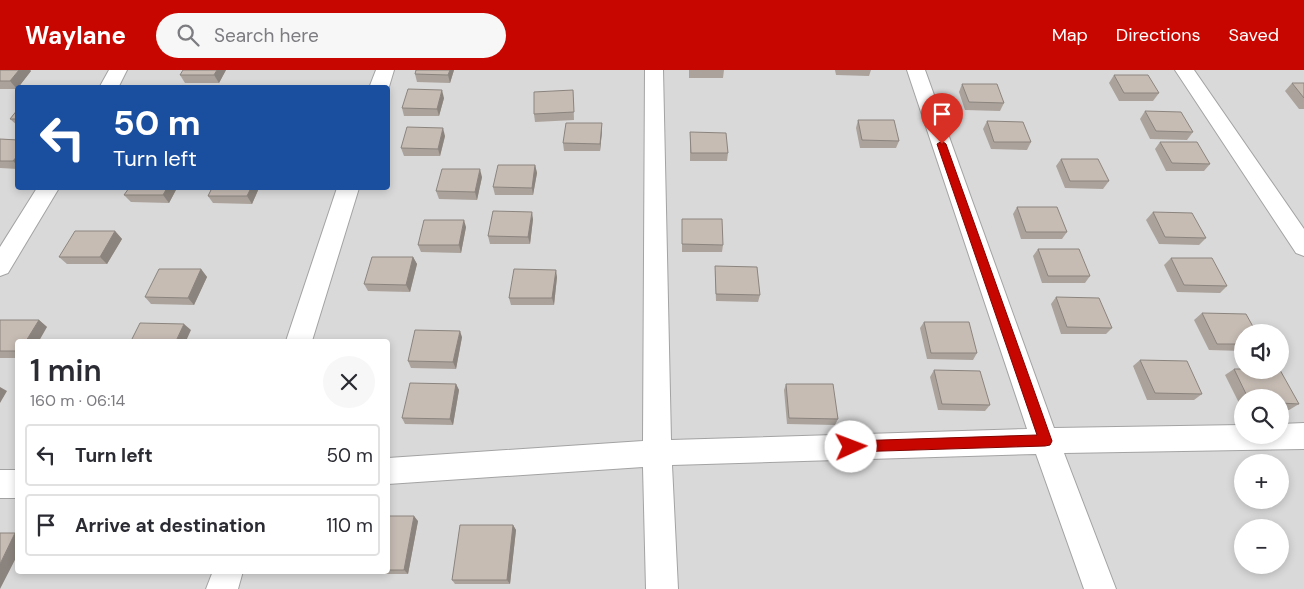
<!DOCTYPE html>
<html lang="en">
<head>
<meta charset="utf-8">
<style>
  :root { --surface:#fff; --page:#f7f7f7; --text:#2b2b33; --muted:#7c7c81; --line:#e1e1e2; --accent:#c80600 }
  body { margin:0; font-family:"DM Sans",sans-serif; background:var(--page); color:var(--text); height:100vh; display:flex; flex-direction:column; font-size:19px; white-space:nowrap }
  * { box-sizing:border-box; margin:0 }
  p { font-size:16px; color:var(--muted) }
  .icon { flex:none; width:28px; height:28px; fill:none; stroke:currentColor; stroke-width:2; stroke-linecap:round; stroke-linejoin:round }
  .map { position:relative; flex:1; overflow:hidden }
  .drawer { position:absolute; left:15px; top:269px; width:375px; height:235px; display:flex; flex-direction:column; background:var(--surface); border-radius:5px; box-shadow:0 2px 8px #0003 }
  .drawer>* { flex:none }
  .hud { position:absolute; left:15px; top:15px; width:375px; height:105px; border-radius:5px; box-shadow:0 2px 8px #0003; background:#1a4fa0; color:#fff; overflow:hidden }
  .buttons { position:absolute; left:1234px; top:254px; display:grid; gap:10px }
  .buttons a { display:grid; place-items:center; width:55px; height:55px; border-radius:50%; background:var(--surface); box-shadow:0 2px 8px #0003; font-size:25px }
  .pin { position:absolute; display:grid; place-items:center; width:42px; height:42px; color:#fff; margin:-51px -21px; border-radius:50% 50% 50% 0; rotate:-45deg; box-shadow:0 0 5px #0007 }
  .pin .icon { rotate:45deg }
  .me { position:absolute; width:55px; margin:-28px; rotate:88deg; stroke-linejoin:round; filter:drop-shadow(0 0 4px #0008) }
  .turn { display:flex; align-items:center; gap:18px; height:105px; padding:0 15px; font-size:22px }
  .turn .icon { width:65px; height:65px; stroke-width:2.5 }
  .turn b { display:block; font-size:35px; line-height:42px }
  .round { display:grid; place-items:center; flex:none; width:52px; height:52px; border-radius:26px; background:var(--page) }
  .head { display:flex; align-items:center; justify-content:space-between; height:85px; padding:0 15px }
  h1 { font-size:30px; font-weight:600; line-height:38px }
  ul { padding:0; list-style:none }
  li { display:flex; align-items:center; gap:15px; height:62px; margin:0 10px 8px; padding:0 5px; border:2px solid var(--line); border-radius:5px }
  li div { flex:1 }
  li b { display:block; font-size:19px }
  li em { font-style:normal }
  header { display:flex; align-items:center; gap:30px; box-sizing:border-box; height:70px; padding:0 25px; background:var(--accent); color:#fff }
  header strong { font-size:24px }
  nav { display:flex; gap:28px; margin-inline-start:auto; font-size:18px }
  .search { width:350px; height:45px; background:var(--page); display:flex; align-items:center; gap:12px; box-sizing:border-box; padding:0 18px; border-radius:28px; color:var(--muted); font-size:19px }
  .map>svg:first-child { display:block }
</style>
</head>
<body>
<header>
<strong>Waylane</strong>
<div class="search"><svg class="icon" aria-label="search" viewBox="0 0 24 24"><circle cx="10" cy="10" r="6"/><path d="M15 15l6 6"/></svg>Search here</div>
<nav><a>Map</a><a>Directions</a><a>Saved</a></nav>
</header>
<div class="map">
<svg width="1304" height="519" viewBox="0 0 1304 519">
  <rect width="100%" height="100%" fill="#eeeae0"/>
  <!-- residential -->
  <path fill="#dad9d9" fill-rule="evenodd" d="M0,0H1304V519H0ZM18,18H388V118H18ZM1242,262H1280V300H1242ZM18,271H388V501H18ZM1242,328H1280V365H1242ZM1242,392H1280V430H1242ZM1242,458H1280V495H1242Z"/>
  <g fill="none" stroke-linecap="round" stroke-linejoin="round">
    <defs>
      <path id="minor" d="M109,0H127L118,18H99Z
        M376,0H394L388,20V18H369Z
        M645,0H663L671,370L1027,359L907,0H925L1054,358L1242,355V365H1280V354L1304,353V379L1064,383L1116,519H1084L1036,384L672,395L678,519H646L643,397L388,414V388L643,371Z
        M1175,0H1194L1304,159V186L1296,183Z
        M37,118H59L8,203L0,206V177Z
        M337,118H359L312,271H286Z
        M0,400H18V428H0Z
        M213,501H243L238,519H206Z"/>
    </defs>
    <!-- minor casing -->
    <use href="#minor" stroke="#a3a3a3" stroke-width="2"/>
    <!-- minor -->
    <use href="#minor" fill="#fff" fill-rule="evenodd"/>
  </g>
  <!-- wall -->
  <path fill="#aaa29b" d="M0,0H30L31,1L17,19H0Z
    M226,0L219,13H185L180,5Z
    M454,0L450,13L417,12L415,4Z
    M689,0H724L723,8H689Z
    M835,0H871L869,6L836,5Z
    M1114,5L1159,23L1153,31H1119L1109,13Z
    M1292,13H1304V39H1299L1285,21Z
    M962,14L1004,33L1000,41L965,40L959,22Z
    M573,20L574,50L535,52L534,44Z
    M444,28L439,46H404L402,38Z
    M18,39V56L10,49Z
    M1145,41L1193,62L1187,70L1150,69L1140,49Z
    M858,50L899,71L896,78H860L856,58Z
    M987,51L1031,72L1027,80L991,79L983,59Z
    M602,53V61L600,81H564L563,73Z
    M690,62L728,83L727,91H690Z
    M445,66L440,86H404L401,78Z
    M0,69L18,70V99L0,98Z
    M1160,72L1210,94L1204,101H1166L1155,79Z
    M1061,89L1109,111L1103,119L1065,118L1056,96Z
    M535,95L537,103L533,125H495L493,117Z
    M482,107L477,130L439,129L436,121Z
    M129,118H177L169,133L131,132L124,125Z
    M212,118H259L252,134L213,133L208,126Z
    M1017,137L1067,162L1062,169H1021L1013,144Z
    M1153,142L1206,168L1199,175L1159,174L1146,150Z
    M533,149L530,174H490L488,166Z
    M682,149L723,175L722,182H682Z
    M466,157L461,183L421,182L418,175Z
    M115,161L122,169L107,194H67L59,187Z
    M1038,179L1090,206L1085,213H1042L1033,186Z
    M413,187L417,194L410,222L368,221L364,214Z
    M1171,188L1227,216L1220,223L1177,222L1164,195Z
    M715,196L760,225L758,232L716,231L715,204Z
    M201,199L207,207L194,235L151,234L145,227Z
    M557,207L554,235H511L509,228Z
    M1056,227L1112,258L1106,264H1061L1051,234Z
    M1202,243L1242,262V281L1209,280L1194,250Z
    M0,250H39L47,257L18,271V288H0Z
    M924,252L977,283L973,290L927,289L920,258Z
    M462,267L456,299L411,298L408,291Z
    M1140,290L1202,324L1194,330H1147L1133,296Z
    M1234,299L1299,334L1289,340H1280V328H1242V339L1225,305Z
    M934,300L990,335L985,341L938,340L930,307Z
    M456,314L459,320L453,355L405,354L402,348Z
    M786,314L838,349L835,355L787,354L784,320Z
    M388,446L418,451L408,504H354L350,501H388Z
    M513,455L516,460L510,514H455L452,510Z"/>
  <!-- shaded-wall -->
  <path fill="#8b847e" d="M19,0H30L31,1L17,19L10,11Z
    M217,0H226L219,13L214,5Z
    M450,0H454L450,13L448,5Z
    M442,20L444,28L439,46L437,39Z
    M602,53V61L600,81V74Z
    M443,58L445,66L440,86L438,79Z
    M18,85V96L13,91Z
    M535,95L537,103L533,125L532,118Z
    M480,99L482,107L477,130L475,122Z
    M167,118H177L169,133L163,125Z
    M251,118H259L252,134L247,126Z
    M532,142L533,149L530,174L528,167Z
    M464,150L466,157L461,183L459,175Z
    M115,161L122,169L107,194L100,187Z
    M413,187L417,194L410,222L406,215Z
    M201,199L207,207L194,235L188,228Z
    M556,200L557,207L554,235L552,228Z
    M39,250L47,257L39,271H26Z
    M184,254L191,260L186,271H176Z
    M460,261L462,267L456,299L453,292Z
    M456,314L459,320L453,355L450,349Z
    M0,317L7,321L0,333Z
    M414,446L418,451L408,504L404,500Z
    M513,455L516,460L510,514L507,510Z
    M15,463L18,464V484L0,519V494Z"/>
  <!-- building -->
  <path fill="#c6bcb4" stroke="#8b847e" d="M0,0H19L10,11H0Z
    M183,0H217L214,5H180Z
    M416,0H450L448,5L415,4Z
    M1114,5H1148L1159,23H1124Z
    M1292,13H1304V28Z
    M962,14H997L1004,33L969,32Z
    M408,19L442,20L437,39L402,38Z
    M573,20L574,42L534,44V22Z
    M18,39V49H10Z
    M1145,41L1181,42L1193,62L1156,61Z
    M858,50H894L899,71L862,70Z
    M987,51L1023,52L1031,72H994Z
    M566,53H602L600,74L563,73Z
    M407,57L443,58L438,79L401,78Z
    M690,62L726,63L728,83H691Z
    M0,69L18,70V85L13,91H0Z
    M1160,72H1197L1210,94L1172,93Z
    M1061,89H1098L1109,111H1070Z
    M498,95H535L532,118L493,117Z
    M442,99H480L475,122L436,121Z
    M129,118H167L163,125H124Z
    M212,118H251L247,126H208Z
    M1017,137H1057L1067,162H1026Z
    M493,141L532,142L528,167L488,166Z
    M1153,142L1192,143L1206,168L1165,167Z
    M682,149H722L723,175L682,174Z
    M424,150H464L459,175H418Z
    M75,161H115L100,187H59Z
    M1038,179H1079L1090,206H1048Z
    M372,187H413L406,215L364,214Z
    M1171,188H1212L1227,216L1184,215Z
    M715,196L757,197L760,225L716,224Z
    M159,199H201L188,228L145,227Z
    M514,199L556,200L552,228H509Z
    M1056,227L1099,228L1112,258L1067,257Z
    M1202,243L1246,244L1256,262H1242V274H1217Z
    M0,250H39L26,271H18V281H0Z
    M924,252H969L977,283H931Z
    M140,253L184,254L176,271H131Z
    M415,260L460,261L453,292L408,291Z
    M1140,290L1187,291L1202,324L1155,323Z
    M1234,299H1242V300H1280L1299,334L1280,333V328H1248Z
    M934,300L980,301L990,335L942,334Z
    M410,313L456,314L450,349L402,348Z
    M786,314H833L838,349L789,348Z
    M388,446H414L404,500H388Z
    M460,455H513L507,510H452Z
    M0,463H15L0,494Z"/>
  <!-- route -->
  <path fill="#c80600" stroke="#820400" d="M942,71L946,74L1052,371L1050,375L1045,376L851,382L847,381L845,377L847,373L851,371L1037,365L937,74Z"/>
</svg>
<div class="buttons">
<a><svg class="icon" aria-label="sound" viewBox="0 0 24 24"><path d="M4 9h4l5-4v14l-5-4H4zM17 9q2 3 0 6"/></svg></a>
<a><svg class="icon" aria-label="search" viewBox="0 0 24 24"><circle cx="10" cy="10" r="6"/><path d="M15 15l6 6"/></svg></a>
<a>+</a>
<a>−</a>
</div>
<div class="pin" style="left:942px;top:74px;background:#d93025"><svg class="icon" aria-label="arrive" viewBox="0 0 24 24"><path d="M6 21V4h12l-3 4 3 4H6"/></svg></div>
<svg class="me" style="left:851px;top:377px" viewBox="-20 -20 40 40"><circle r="19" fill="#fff"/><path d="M0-13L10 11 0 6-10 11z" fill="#c80600"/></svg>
<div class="hud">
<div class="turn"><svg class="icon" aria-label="left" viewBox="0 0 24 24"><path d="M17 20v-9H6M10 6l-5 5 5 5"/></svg><div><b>50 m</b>Turn left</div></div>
</div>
<section class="drawer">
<div class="head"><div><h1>1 min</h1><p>160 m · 06:14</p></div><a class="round"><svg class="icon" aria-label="close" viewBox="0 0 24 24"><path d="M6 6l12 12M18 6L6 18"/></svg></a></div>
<ul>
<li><svg class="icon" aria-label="left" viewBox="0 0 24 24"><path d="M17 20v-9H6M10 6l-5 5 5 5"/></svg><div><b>Turn left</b></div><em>50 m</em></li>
<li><svg class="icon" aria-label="arrive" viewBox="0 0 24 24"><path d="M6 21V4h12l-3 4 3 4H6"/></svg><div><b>Arrive at destination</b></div><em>110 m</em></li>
</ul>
</section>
</div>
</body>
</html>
